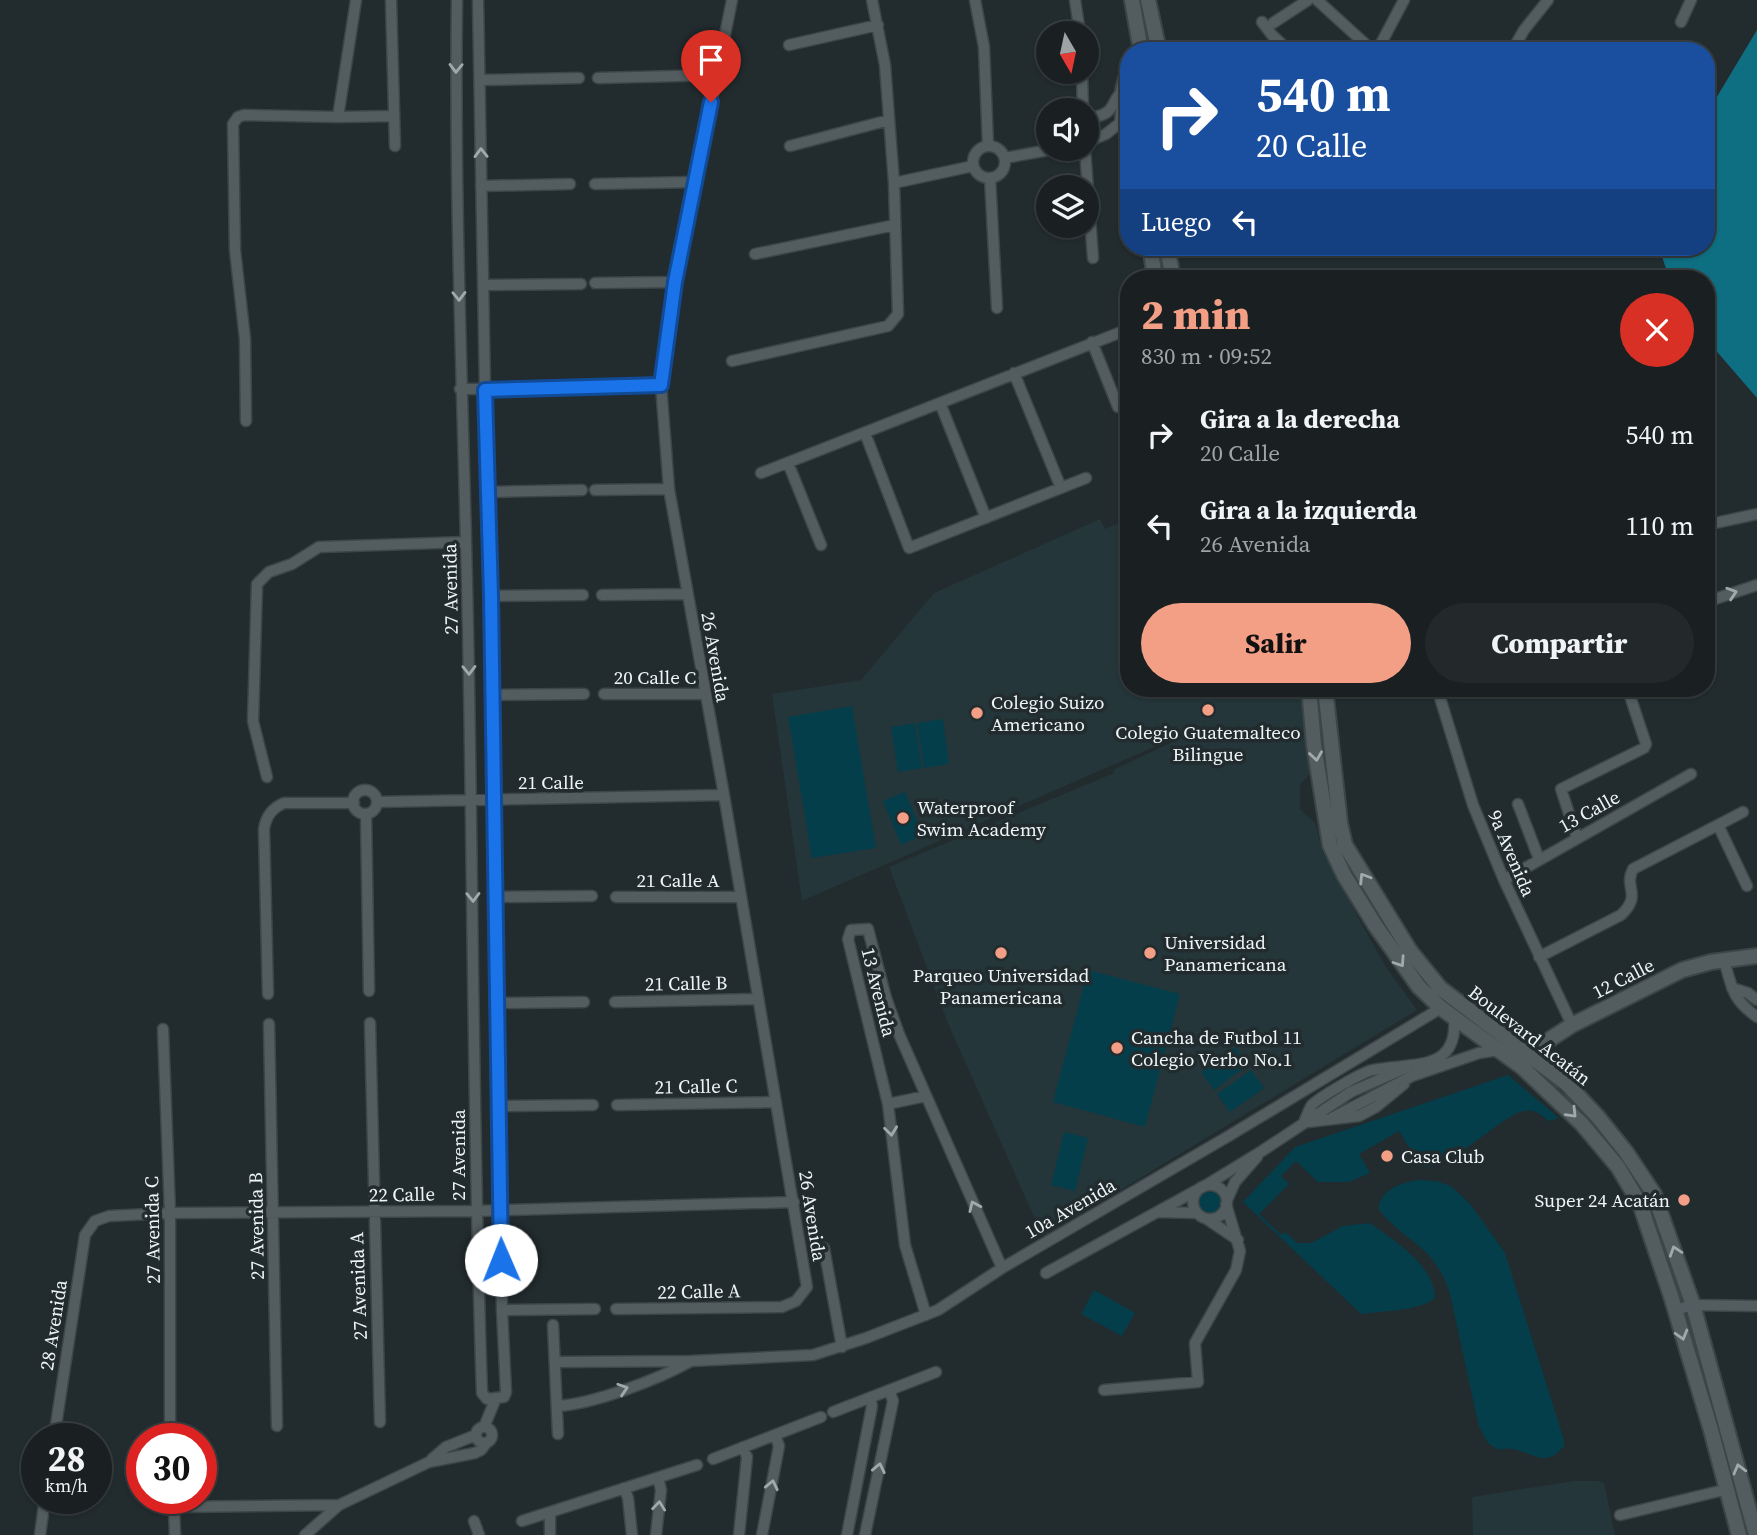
<!DOCTYPE html>
<html lang="es">
<head>
<meta charset="utf-8">
<style>
  :root { --surface:#1a2022; --page:#23282a; --text:#f1f3f6; --muted:#9fa3a5; --line:#383e40; --accent:#f39f86 }
  body { margin:0; font-family:"Source Serif 4",serif; background:var(--page); color:var(--text); height:100vh; display:flex; flex-direction:column; font-size:26px; white-space:nowrap }
  * { box-sizing:border-box; margin:0 }
  p { font-size:23px; color:var(--muted) }
  .icon { flex:none; width:38px; height:38px; fill:none; stroke:currentColor; stroke-width:2; stroke-linecap:round; stroke-linejoin:round }
  .map { position:relative; flex:1; overflow:hidden }
  .sheet { position:absolute; left:1120px; top:270px; width:595px; height:427px; display:flex; flex-direction:column; background:var(--surface); border-radius:28px; box-shadow:0 2px 5px #0004,0 0 0 2px var(--line) }
  .sheet>* { flex:none }
  .hud { position:absolute; left:1120px; top:42px; width:595px; height:214px; border-radius:28px; box-shadow:0 2px 5px #0004,0 0 0 2px var(--line); background:#1a4fa0; color:#fff; overflow:hidden }
  .needle { width:46px; rotate:171deg }
  .controls { position:absolute; left:1036px; top:21px; display:grid; gap:14px }
  .controls a { display:grid; place-items:center; width:63px; height:63px; border-radius:50%; background:var(--surface); box-shadow:0 2px 5px #0004,0 0 0 2px var(--line); font-size:35px }
  .speed { position:absolute; left:21px; top:1423px; display:flex; gap:14px; font-size:35px; font-weight:700; text-align:center }
  .speed>* { display:grid; place-content:center; width:91px; height:91px; border-radius:50%; background:var(--surface); box-shadow:0 2px 5px #0004,0 0 0 2px var(--line); line-height:1 }
  .speed small { font-size:18px; font-weight:400 }
  .speed .limit { border:10px solid #d22; background:#fff; color:#111 }
  .pin { position:absolute; display:grid; place-items:center; width:60px; height:60px; color:#fff; margin:-72px -30px; border-radius:50% 50% 50% 0; rotate:-45deg; box-shadow:0 0 7px #0007 }
  .pin .icon { rotate:45deg }
  .me { position:absolute; width:77px; margin:-38px; rotate:359deg; stroke-linejoin:round; filter:drop-shadow(0 0 5px #0008) }
  .turn { display:flex; align-items:center; gap:24px; height:147px; padding:0 21px; font-size:32px }
  .turn .icon { width:91px; height:91px; stroke-width:2.5 }
  .turn b { display:block; font-size:49px; line-height:60px }
  .then { display:flex; align-items:center; height:66px; padding:0 21px; background:#0003; gap:14px; font-size:26px }
  .round { display:grid; place-items:center; flex:none; width:74px; height:74px; border-radius:37px; background:var(--page) }
  .head { display:flex; align-items:center; justify-content:space-between; height:119px; padding:0 21px }
  h1 { font-size:42px; font-weight:800; line-height:52px; color:var(--accent) }
  .button { display:flex; gap:14px; margin-top:auto; padding:14px 21px }
  .button a { flex:1; height:80px; border-radius:42px; background:var(--accent); color:#111; font-size:28px; font-weight:800; line-height:80px; text-align:center }
  .button a+a { background:var(--page); color:var(--text) }
  ul { padding:0; list-style:none }
  li { display:flex; align-items:center; gap:21px; height:91px; padding:0 21px }
  li div { flex:1 }
  li b { display:block; font-size:26px }
  li em { font-style:normal }
  .map>svg:first-child { display:block }
</style>
</head>
<body>
<div class="map">
<svg width="1757" height="1535" viewBox="0 0 1757 1535">
  <rect width="100%" height="100%" fill="#222b2e"/>
  <!-- built -->
  <path fill="#24363a" d="M1100,519L1105,529L1129,519V688H1306L1313,770L1300,785V809L1316,824L1321,848L1370,939L1386,967L1417,1010L1043,1237L947,1021L889,867L1114,773L1113,770L1196,731L1188,732L802,901L772,694L861,680L934,593Z
    M1574,1481H1598L1604,1483L1615,1535H1473L1472,1497Z"/>
  <!-- green -->
  <path fill="#053e4b" d="M852,706L876,848L812,858L788,717Z
    M943,719L949,764L924,768L917,723Z
    M915,723L922,768L898,772L891,727Z
    M905,792L923,835L901,845L883,801Z
    M1088,970L1180,994L1145,1127L1053,1102Z
    M1235,1047L1248,1065L1214,1090L1201,1072Z
    M1251,1070L1264,1088L1230,1112L1217,1094Z
    M1508,1075L1559,1118L1548,1121C1541,1114 1534,1109 1524,1111C1497,1116 1434,1189 1410,1160L1415,1157L1399,1131L1359,1154L1370,1173L1349,1182H1318L1296,1161L1281,1176L1289,1184L1259,1214L1281,1235L1285,1232L1297,1243H1311L1343,1226L1370,1223C1394,1241 1434,1264 1435,1298C1421,1311 1381,1311 1361,1314L1243,1202L1295,1147Z
    M1064,1132L1088,1138L1075,1191L1051,1185Z
    M1418,1180L1436,1181L1451,1186L1471,1205L1505,1253L1564,1440V1446C1541,1475 1524,1441 1498,1450L1488,1443L1479,1427L1450,1294C1434,1244 1408,1245 1379,1210C1378,1190 1401,1183 1418,1180Z
    M1198 1203a12 12 0 1 1 24 0a12 12 0 1 1-24 0Z
    M1094,1290L1135,1313L1122,1336L1081,1314Z"/>
  <!-- forest -->
  <path fill="#0e6f83" d="M1757,30V398L1706,339V278H1669L1659,247H1706V115Z"/>
  <g fill="none" stroke-linecap="round" stroke-linejoin="round">
    <defs>
      <path id="street" d="M391,0L395,146
        M457,0C454,210 464,420 468,630C473,884 473,1139 482,1393L487,1399L504,1397L506,1392L502,1310L491,596L485,390L478,0
        M975,0L984,47L988,145
        M1075,0L1080,33
        M1317,0L1373,51
        M1262,22L1272,35L1289,51
        M1681,22L1691,0
        M1273,23L1308,0
        M789,45L878,25
        M1377,51L1404,0
        M1512,51L1524,30L1548,0
        M1082,72L1083,110
        M598,78L717,75
        M480,80L579,78
        M338,117L356,0
        M1087,118C1121,115 1107,99 1128,88
        M1120,123L1123,94
        M1087,142L1106,134L1120,123H1129
        M973 162a16 16 0 1 1 32 0a16 16 0 1 1-32 0Z
        M790,146L889,120
        M1085,149L1093,258
        M1005,158L1054,149
        M990,178L997,308
        M894,183L973,166
        M595,184L695,182
        M481,186L570,184
        M755,254L895,225
        M595,283L675,282
        M483,285L581,284
        M1092,342L1118,407
        M732,361L888,326L898,314L894,183L885,65L872,0
        M1014,373L1061,488
        M460,389L661,385
        M940,403L986,518
        M246,421L245,339L235,250L233,124L238,117L244,115L338,117L394,116
        M865,433L909,548L1086,478
        M788,463L821,545
        M761,473L1129,329
        M595,490L669,489
        M488,492L582,490
        M1706,525L1757,514
        M602,595L687,594
        M491,596L583,595
        M1706,602L1757,585
        M1437,688L1473,805L1504,880L1572,1025
        M604,694H706
        M493,695L584,694
        M267,777L253,721L257,584L269,572L292,564L319,547L466,542
        M353 802a12 12 0 1 1 24 0a12 12 0 1 1-24 0Z
        M377,802L724,795
        M1518,804L1539,859
        M366,814L369,991
        M1718,825L1747,886
        M1577,838L1561,789L1644,748L1646,744L1630,696
        M1504,880L1691,774
        M496,897L592,896
        M616,897H741
        M1539,957L1621,915C1643,894 1623,888 1633,869L1743,812
        M1724,960C1732,988 1732,999 1757,1017
        M1732,988L1748,993L1757,1000
        M268,994L264,829C266,816 272,808 284,803H354
        M615,1002L757,999
        M499,1003L584,1002
        M370,1023L380,1422
        M269,1024L277,1426
        M163,1029L170,1213V1431
        M888,1104L926,1096
        M617,1105L776,1102
        M500,1106L593,1105
        M1332,1118L1412,1076L1479,1053L1499,1050
        M1305,1120C1307,1116 1309,1109 1312,1105C1318,1098 1364,1071 1373,1070C1412,1062 1459,1073 1454,1017
        M1308,1122L1359,1116L1376,1107L1404,1084
        M1193 1202a17 17 0 1 1 34 0a17 17 0 1 1-34 0Z
        M1203,1187L1262,1151L1351,1092L1410,1066
        M1227,1200L1235,1182L1257,1157
        M1157,1212L1197,1213
        M1207,1219L1238,1240
        M824,1248L842,1347
        M1046,1273L1199,1189
        M616,1309L782,1307L796,1301L807,1287L724,795L669,489L661,385L675,282L732,0
        M502,1310L595,1309
        M1675,1310L1693,1305L1757,1306
        M926,1315L905,1245L888,1104L848,939L851,930L868,929L886,998L899,1034L1002,1268
        M553,1325L558,1434
        M691,1361L813,1355L866,1338L938,1310L1002,1268L1227,1137L1441,1008
        M555,1362L691,1361C659,1379 594,1404 557,1406
        M1104,1390L1198,1382L1195,1343L1236,1270L1240,1251L1226,1204
        M833,1412L936,1372
        M484,1427L496,1398
        M476 1435a8 8 0 1 1 16 0a8 8 0 1 1-16 0Z
        M54,1438L85,1235L95,1221L109,1216L170,1213L475,1211L794,1202
        M432,1459L446,1447L476,1435
        M713,1459L821,1417
        M624,1488L628,1498L632,1535
        M172,1498L174,1507L175,1535
        M174,1507L339,1505L429,1462L475,1453L481,1450L487,1442
        M550,1513V1535
        M1620,1515L1728,1489
        M474,1521L479,1535
        M522,1521L697,1465
        M40,1535L45,1498
        M305,1535L339,1505
        M656,1535L661,1490L658,1478
        M739,1535L747,1457L743,1447
        M762,1535L779,1446L775,1435
        M847,1535L872,1406L870,1398
        M865,1535L893,1401L889,1390"/>
      <path id="secondary" d="M1132,0L1141,51
        M1148,0L1159,51
        M1123,90L1129,67
        M1150,247L1155,278
        M1167,247L1173,278
        M1309,688L1314,745L1330,845L1344,875L1375,925L1419,987L1441,1008L1522,1067L1582,1124L1618,1167L1640,1204L1671,1296L1711,1430L1739,1535
        M1325,688L1340,823L1345,845L1410,951L1440,988L1567,1084L1598,1117L1626,1152L1654,1194L1693,1305L1756,1535
        M1527,1061L1541,1045L1572,1025L1682,970L1711,962L1757,956"/>
    </defs>
    <!-- street casing -->
    <use href="#street" stroke="#3d4647" stroke-width="13"/>
    <!-- secondary casing -->
    <use href="#secondary" stroke="#3d4647" stroke-width="18"/>
    <!-- street -->
    <use href="#street" stroke="#535d60" stroke-width="10"/>
    <!-- secondary -->
    <use href="#secondary" stroke="#535d60" stroke-width="14"/>
  </g>
  <!-- one-way arrows -->
  <defs><path id="oneway-chevron" d="M-2-3.5L2.5 0L-2 3.5" fill="none" stroke-width="1.6" stroke-linecap="round" stroke-linejoin="round" transform="scale(1.75)"/></defs>
  <g stroke="#a0a9ab">
    <use href="#oneway-chevron" transform="translate(456 68) rotate(91)"/>
    <use href="#oneway-chevron" transform="translate(481 153) rotate(-91)"/>
    <use href="#oneway-chevron" transform="translate(459 296) rotate(89)"/>
    <use href="#oneway-chevron" transform="translate(1732 593) rotate(-18)"/>
    <use href="#oneway-chevron" transform="translate(469 670) rotate(89)"/>
    <use href="#oneway-chevron" transform="translate(1316 756) rotate(82)"/>
    <use href="#oneway-chevron" transform="translate(1364 878) rotate(-122)"/>
    <use href="#oneway-chevron" transform="translate(473 897) rotate(89)"/>
    <use href="#oneway-chevron" transform="translate(1400 962) rotate(56)"/>
    <use href="#oneway-chevron" transform="translate(1572 1113) rotate(46)"/>
    <use href="#oneway-chevron" transform="translate(891 1131) rotate(83)"/>
    <use href="#oneway-chevron" transform="translate(974 1206) rotate(-114)"/>
    <use href="#oneway-chevron" transform="translate(1675 1251) rotate(-108)"/>
    <use href="#oneway-chevron" transform="translate(1682 1335) rotate(74)"/>
    <use href="#oneway-chevron" transform="translate(623 1389) rotate(-18)"/>
    <use href="#oneway-chevron" transform="translate(879 1468) rotate(-78)"/>
    <use href="#oneway-chevron" transform="translate(1739 1469) rotate(-105)"/>
    <use href="#oneway-chevron" transform="translate(772 1485) rotate(-78)"/>
    <use href="#oneway-chevron" transform="translate(659 1506) rotate(-84)"/>
  </g>
  <g fill="none" stroke-linecap="round" stroke-linejoin="round">
    <defs>
      <path id="route" d="M501,1260L491,596L485,390L661,385L675,282L711,102"/>
    </defs>
    <!-- route casing -->
    <use href="#route" stroke="#114b97" stroke-width="18"/>
    <!-- route -->
    <use href="#route" stroke="#1a73e8" stroke-width="12"/>
  </g>
  <!-- markers -->
  <g fill="#f39f86" stroke="#222b2e" stroke-width="2.5">
    <circle cx="1208" cy="710" r="7"/>
    <circle cx="977" cy="713" r="7"/>
    <circle cx="903" cy="818" r="7"/>
    <circle cx="1001" cy="953" r="7"/>
    <circle cx="1150" cy="953" r="7"/>
    <circle cx="1117" cy="1048" r="7"/>
    <circle cx="1387" cy="1156" r="7"/>
    <circle cx="1684" cy="1200" r="7"/>
  </g>
  <g text-anchor="middle" dominant-baseline="central" stroke-width="7" stroke-linejoin="round" paint-order="stroke">
    <!-- street labels -->
    <g font-size="19" fill="#eef5f6" stroke="#222b2e">
      <text transform="translate(450 589) rotate(-91)">27 Avenida</text>
      <text transform="translate(716 657) rotate(80)">26 Avenida</text>
      <text x="655" y="677">20 Calle C</text>
      <text x="551" y="782">21 Calle</text>
      <text transform="translate(1589 811) rotate(-29)">13 Calle</text>
      <text transform="translate(1512 853) rotate(67)">9a Avenida</text>
      <text x="678" y="880">21 Calle A</text>
      <text transform="translate(1623 978) rotate(-27)">12 Calle</text>
      <text transform="translate(686 983) rotate(-1)">21 Calle B</text>
      <text transform="translate(879 992) rotate(76)">13 Avenida</text>
      <text transform="translate(1530 1035) rotate(38)">Boulevard Acatán</text>
      <text transform="translate(696 1086) rotate(-1)">21 Calle C</text>
      <text transform="translate(458 1155) rotate(-90)">27 Avenida</text>
      <text transform="translate(402 1194) rotate(-1)">22 Calle</text>
      <text transform="translate(1070 1208) rotate(-30)">10a Avenida</text>
      <text transform="translate(813 1216) rotate(81)">26 Avenida</text>
      <text transform="translate(256 1226) rotate(-91)">27 Avenida B</text>
      <text transform="translate(152 1230) rotate(-91)">27 Avenida C</text>
      <text transform="translate(358 1286) rotate(-92)">27 Avenida A</text>
      <text transform="translate(699 1291) rotate(-1)">22 Calle A</text>
      <text transform="translate(53 1325) rotate(-81)">28 Avenida</text>
    </g>
    <!-- poi labels -->
    <g font-size="19" fill="#eef5f6" stroke="#222b2e" text-anchor="start">
      <text x="991" y="702">Colegio Suizo<tspan x="991" dy="22">Americano</tspan></text>
      <text x="1208" y="732" text-anchor="middle">Colegio Guatemalteco<tspan x="1208" dy="22">Bilingue</tspan></text>
      <text x="917" y="807">Waterproof<tspan x="917" dy="22">Swim Academy</tspan></text>
      <text x="1164" y="942">Universidad<tspan x="1164" dy="22">Panamericana</tspan></text>
      <text x="1001" y="975" text-anchor="middle">Parqueo Universidad<tspan x="1001" dy="22">Panamericana</tspan></text>
      <text x="1131" y="1037">Cancha de Futbol 11<tspan x="1131" dy="22">Colegio Verbo No.1</tspan></text>
      <text x="1401" y="1156">Casa Club</text>
      <text x="1670" y="1200" text-anchor="end">Super 24 Acatán</text>
    </g>
  </g>
</svg>
<div class="controls">
<a><svg class="needle" viewBox="-14 -14 28 28"><path d="M0-13l5 13h-10z" fill="#e53935"/><path d="M0 13l5-13h-10z" fill="#9fa3a5"/></svg></a>
<a><svg class="icon" aria-label="sound" viewBox="0 0 24 24"><path d="M4 9h4l5-4v14l-5-4H4zM17 9q2 3 0 6"/></svg></a>
<a><svg class="icon" aria-label="layers" viewBox="0 0 24 24"><path d="M12 4l9 5-9 5-9-5zM3 14l9 5 9-5"/></svg></a>
</div>
<div class="speed"><div>28<small>km/h</small></div><div class="limit">30</div></div>
<div class="pin" style="left:711px;top:102px;background:#d93025"><svg class="icon" aria-label="arrive" viewBox="0 0 24 24"><path d="M6 21V4h12l-3 4 3 4H6"/></svg></div>
<svg class="me" style="left:501px;top:1260px" viewBox="-20 -20 40 40"><circle r="19" fill="#fff"/><path d="M0-13L10 11 0 6-10 11z" fill="#1a73e8"/></svg>
<div class="hud">
<div class="turn"><svg class="icon" aria-label="right" viewBox="0 0 24 24"><path d="M7 20v-9h11M14 6l5 5-5 5"/></svg><div><b>540 m</b>20 Calle</div></div>
<div class="then">Luego<svg class="icon" aria-label="left" viewBox="0 0 24 24"><path d="M17 20v-9H6M10 6l-5 5 5 5"/></svg></div>
</div>
<section class="sheet">
<div class="head"><div><h1>2 min</h1><p>830 m · 09:52</p></div><a class="round" style="background:#d93025;color:#fff"><svg class="icon" aria-label="close" viewBox="0 0 24 24"><path d="M6 6l12 12M18 6L6 18"/></svg></a></div>
<ul>
<li><svg class="icon" aria-label="right" viewBox="0 0 24 24"><path d="M7 20v-9h11M14 6l5 5-5 5"/></svg><div><b>Gira a la derecha</b><p>20 Calle</p></div><em>540 m</em></li>
<li><svg class="icon" aria-label="left" viewBox="0 0 24 24"><path d="M17 20v-9H6M10 6l-5 5 5 5"/></svg><div><b>Gira a la izquierda</b><p>26 Avenida</p></div><em>110 m</em></li>
</ul>
<div class="button"><a>Salir</a><a>Compartir</a></div>
</section>
</div>
</body>
</html>
